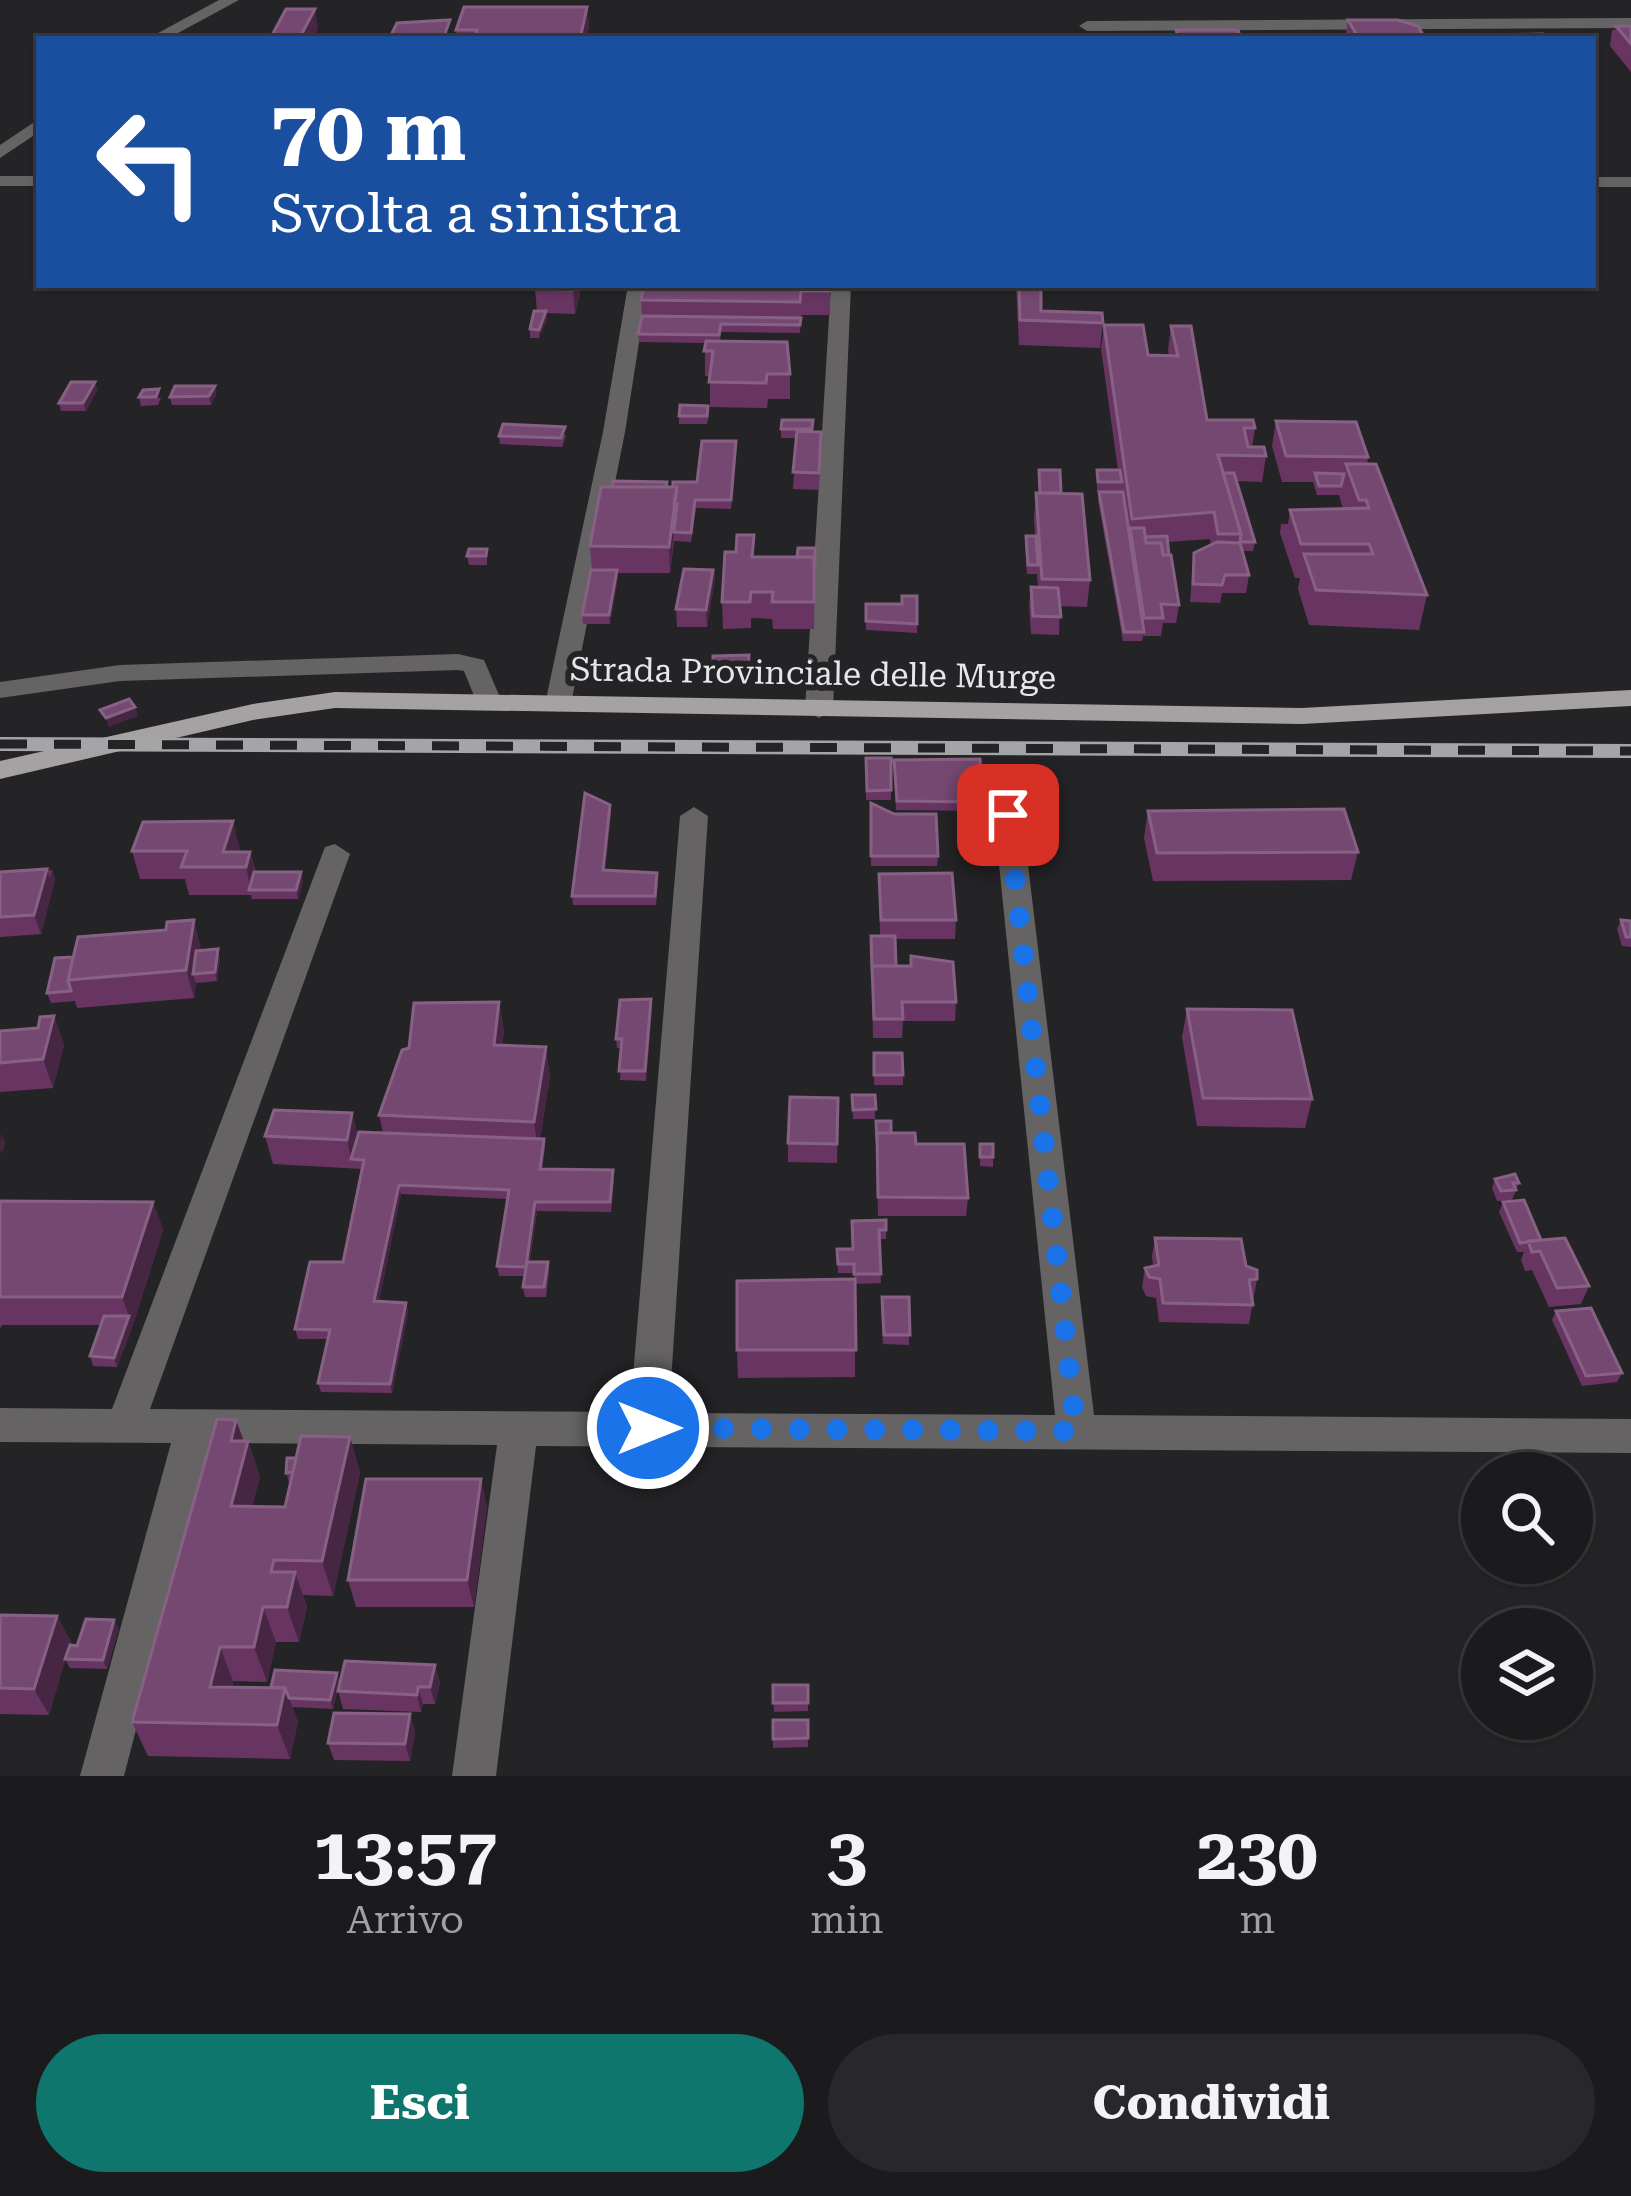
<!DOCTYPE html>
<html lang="it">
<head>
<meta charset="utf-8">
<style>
  :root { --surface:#1b1b1d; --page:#28282a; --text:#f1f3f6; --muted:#a0a1a4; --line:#39393b; --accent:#0f766e }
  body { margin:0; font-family:"Roboto Serif",serif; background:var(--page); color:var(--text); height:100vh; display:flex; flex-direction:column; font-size:45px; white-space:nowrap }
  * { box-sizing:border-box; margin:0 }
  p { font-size:39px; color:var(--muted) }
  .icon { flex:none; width:66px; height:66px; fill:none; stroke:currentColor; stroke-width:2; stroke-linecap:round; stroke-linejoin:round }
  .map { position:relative; height:1776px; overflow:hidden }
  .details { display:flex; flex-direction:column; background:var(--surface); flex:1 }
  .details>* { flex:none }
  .guide { position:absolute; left:36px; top:36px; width:1560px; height:252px; border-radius:0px; box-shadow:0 3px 9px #0004,0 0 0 3px var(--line); background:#1a4fa0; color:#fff; overflow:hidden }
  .controls { position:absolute; left:1461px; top:1452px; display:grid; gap:24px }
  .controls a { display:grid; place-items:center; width:132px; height:132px; border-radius:50%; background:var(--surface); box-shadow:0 3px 9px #0004,0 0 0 3px var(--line); font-size:60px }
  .pin { position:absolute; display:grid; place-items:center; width:102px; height:102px; color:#fff; margin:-51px; border-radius:24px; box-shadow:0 6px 18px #0006 }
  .me { position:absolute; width:132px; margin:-66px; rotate:90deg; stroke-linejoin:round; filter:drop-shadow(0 0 9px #0008) }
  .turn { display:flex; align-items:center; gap:42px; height:252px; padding:0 36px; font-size:54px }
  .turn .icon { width:156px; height:156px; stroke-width:2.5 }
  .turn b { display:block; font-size:84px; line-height:102px }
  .eta { display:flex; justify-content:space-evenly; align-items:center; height:204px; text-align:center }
  .eta b { font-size:72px; font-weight:700; line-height:84px }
  .action { display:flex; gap:24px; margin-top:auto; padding:24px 36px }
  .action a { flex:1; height:138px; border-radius:72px; background:var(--accent); color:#fff; font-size:48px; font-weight:700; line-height:138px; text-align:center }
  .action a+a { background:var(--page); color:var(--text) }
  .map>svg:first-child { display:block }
</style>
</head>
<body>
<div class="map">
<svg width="1631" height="1776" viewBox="0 0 1631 1776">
  <rect width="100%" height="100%" fill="#242427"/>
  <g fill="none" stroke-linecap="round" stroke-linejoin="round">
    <!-- minor -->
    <path fill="#656364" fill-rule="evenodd" d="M219,0H239L167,39H147Z
      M1631,18V28L1087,31L1079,26L1087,21Z
      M39,119V132L0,158V145Z
      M0,176H39V186H0Z
      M1593,177H1631V187H1593Z
      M628,285H648L625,432L571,704L558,712L545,704L603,432Z
      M831,285H851L833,710L819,718L805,710Z
      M458,654L484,660L502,702L499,708H479L464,671L458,670L120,681L0,698V682L120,665Z
      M1008,806L1022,815L1094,1415L1631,1419V1453L536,1446L496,1776H452L497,1445L210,1443L124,1776H80L171,1443L0,1442V1408L112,1409L325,847L335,844L350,854L150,1409L630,1412L680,816L694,807L708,816L669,1413L1055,1415L994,815Z"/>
    <!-- major -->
    <path fill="#a6a2a3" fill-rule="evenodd" d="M1631,690V706L1302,724L335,708L253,720L0,779V761L253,704L335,692L1302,708Z"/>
    <defs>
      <path id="rail" d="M0,744L1631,751"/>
    </defs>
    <!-- rail casing -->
    <use href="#rail" stroke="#a5a5a8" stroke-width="14"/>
    <!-- rail -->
    <use href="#rail" stroke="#242427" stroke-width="9" stroke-dasharray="27" stroke-linecap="butt"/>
  </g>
  <!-- wall -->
  <path fill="#683562" d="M587,7L589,27L586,39H458L456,30Z
    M1348,20L1425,38L1424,39H1345Z
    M1616,26H1631V72L1610,46L1612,30H1615Z
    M582,285L575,314L546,313L547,319L539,338H530V329L537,311L535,289Z
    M830,285V315H801L800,333L721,332L720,341L790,374V399H768L767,408L710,407V376H705V343L639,342L638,334L642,316L641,300Z
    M1016,285H1041V311L1103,323L1100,348L1019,345Z
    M1104,325L1148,355L1169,356L1168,350L1171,326L1207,420L1255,428L1252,447L1266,456L1262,482L1237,481L1255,542L1253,551H1242L1249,575L1246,593H1222L1220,603L1190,602L1194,553L1211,545L1210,539L1168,542L1179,605L1176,623H1163L1161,636H1143L1142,641H1123L1098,500L1099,492L1121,491H1097V470H1118L1101,349Z
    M95,382L97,390L86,411H61L59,403Z
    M215,386L216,395L211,405H172L170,397Z
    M139,397L161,398L158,405L141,406Z
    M709,414L707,424H679V416Z
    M813,420V432H821L819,490L793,489L796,438H781V429Z
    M1276,421L1368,457L1367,464L1427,595L1419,630L1309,625L1298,589L1300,578H1295L1280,533L1281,524H1288L1290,510L1343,509L1339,495H1317L1313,482H1282L1272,446Z
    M566,435L562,447L500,444L499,436Z
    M736,449L731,509L696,508L691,542L674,541L670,573H618L610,624H583L582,615L592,570L590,546L667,487L697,482Z
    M1039,470L1061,493L1090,580L1087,607L1060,606L1059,635L1031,634L1029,605L1031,587H1038L1037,574H1027L1025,545L1026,536H1035L1034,518L1036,493H1039Z
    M754,535V557H797L815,548L814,629H773L772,619L751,618V628L723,629L722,602L736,552Z
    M487,549V565H469L467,556Z
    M715,578L707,627H677L676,609Z
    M917,596V633L866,630V604H902Z
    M749,655L748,684L713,685V656Z
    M866,758H891V800H866Z
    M894,769L982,802L981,811L896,810Z
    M871,803L938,856L937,866H871Z
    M610,805L611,814L605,870L658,882L656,905H573L572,896Z
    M1148,811L1358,852L1351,880L1153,881L1144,838Z
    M233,821L239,852H250L256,872L303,881L298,899H252L251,895H189L185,879H140L132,851Z
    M52,870L55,879L41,934L0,937V872Z
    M879,874L956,920L955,939H895L896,966L956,1002L955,1021H903L902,1038H873L871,936H880Z
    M1621,920L1631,921V947L1622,946L1617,929Z
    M201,948V951L220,959L217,981L196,983L194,998L77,1008L75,1001L51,1003L47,993L55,958Z
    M499,1002L504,1031L502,1045L550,1076L540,1139H544L545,1148L542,1169L614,1179L611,1212L537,1211L530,1262H548L549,1271L546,1297H525L523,1287L525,1276H499L497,1266L507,1199L401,1194L379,1301L406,1303L408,1312L392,1393L321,1392L318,1383L328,1339H298L295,1329L343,1262L362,1169L273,1164L265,1136L352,1113L358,1136L383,1133L379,1115L409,1048Z
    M652,1009L646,1081L620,1080L622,1048H617L616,1039Z
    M1187,1009L1312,1099L1305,1128L1197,1126L1182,1037Z
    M54,1016L64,1045L53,1088L0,1092V1031L38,1028Z
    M874,1053L903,1075V1085H874Z
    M852,1095H875V1119H853Z
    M838,1098L837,1163L788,1162V1143Z
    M876,1121L891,1133L916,1144L968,1198L966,1216H878Z
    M980,1144L993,1157V1167L980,1166Z
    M1495,1179L1519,1183L1512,1200L1497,1201L1492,1188Z
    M0,1201L153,1202L163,1230L133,1325L117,1367L93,1366L90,1356L101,1325H2L0,1329Z
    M1503,1202L1589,1286L1581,1304L1549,1307L1532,1270L1525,1271L1521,1260L1524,1252H1517L1499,1212Z
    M886,1220V1239H879L881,1283L855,1284V1377L738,1378L737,1350L854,1279V1273H838L837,1249H853Z
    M1155,1238L1246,1266L1257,1279L1249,1324L1159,1322L1156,1298L1146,1296L1142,1287L1145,1268L1153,1266L1152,1256Z
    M909,1297V1345L883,1344L881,1307Z
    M1556,1311L1622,1373L1617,1382L1582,1386L1552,1320Z
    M236,1420L244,1441H248L260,1477L252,1506L285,1507L291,1482H289L286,1473L296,1458L350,1437L360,1473L333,1596L303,1595L307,1607L299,1642H276L267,1682L233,1681L232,1687H271L337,1673L340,1681L333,1709L292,1707L298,1721L290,1759L148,1756L132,1722Z
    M487,1506L474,1607H356L348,1580Z
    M0,1615L57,1616L71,1642L66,1657L77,1646L119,1629L107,1669L70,1668L65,1659L49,1715L0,1714Z
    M435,1665L440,1683L435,1704H423L421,1712L343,1709L338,1691Z
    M773,1685H808V1711L774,1712Z
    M410,1714L415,1732L410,1761L334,1760L328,1743Z
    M773,1720H808V1747L773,1748Z"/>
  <!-- shaded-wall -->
  <path fill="#472644" d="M587,7L589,27L586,39H580Z
    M315,9L318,29L313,39H299Z
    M574,285H582L575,314L573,290Z
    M546,311L547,319L539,338V330Z
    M95,382L97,390L86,411L83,403Z
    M215,386L216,395L211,405L209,396Z
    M677,487L678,513L674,532L670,573L669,547Z
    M715,569V578L707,627L706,610L713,570Z
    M617,570L618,579L610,624L609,615Z
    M135,707L138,716L109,727L106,718Z
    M610,805L611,814L604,880L603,870Z
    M233,821L240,849L234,867L223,852Z
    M250,852L257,879L251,890L246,867Z
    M47,869L50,878L52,870L55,879L41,934L34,915Z
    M301,872L303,881L298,899L296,890Z
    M194,920L201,948L198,973L193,974L196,983L194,998L186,970Z
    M218,949L220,959L217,981L215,972Z
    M651,999L652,1009L646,1081L645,1071Z
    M499,1002L504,1031L498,1073L494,1045Z
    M54,1016L64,1045L53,1088L43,1059Z
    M546,1047L550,1076L538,1150L534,1122Z
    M352,1113L359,1142L351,1159L347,1140Z
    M1,1133L5,1143L2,1154L0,1149Z
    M399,1185L401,1194L377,1311L374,1301Z
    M153,1202L163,1230L133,1325L117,1367L114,1358L129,1316L122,1297Z
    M535,1202L537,1211L528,1276L526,1267Z
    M406,1303L408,1312L392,1393L390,1384Z
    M236,1420L246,1448L248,1441L260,1477L243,1541L231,1506V1441Z
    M350,1437L360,1473L333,1596L322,1561Z
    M481,1479L487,1506L474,1607L467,1580Z
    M295,1572L307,1607L299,1642L287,1607Z
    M263,1607L276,1642L267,1682L254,1647Z
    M57,1616L71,1642L49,1715L34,1689Z
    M114,1620L119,1629L107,1669L103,1660Z
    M220,1647L233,1681L224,1721L210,1687Z
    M435,1665L440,1683L435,1704L430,1687Z
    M337,1673L340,1681L333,1709L330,1700Z
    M418,1687L423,1704L421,1712L417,1695Z
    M285,1688L298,1721L290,1759L277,1725Z
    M410,1714L415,1732L410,1761L405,1744Z"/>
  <!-- building -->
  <path fill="#754871" stroke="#876184" stroke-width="3" d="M464,7H587L580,39H474L477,30H456Z
    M286,9H315L299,39H270Z
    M450,20L443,39H389L397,23Z
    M1348,20H1398L1418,26L1425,38L1359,39Z
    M1616,26H1631V44Z
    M1176,30H1238L1241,39H1179Z
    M1543,34L1547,39H1497L1494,35Z
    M536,285H574L573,290L535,289Z
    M644,285L673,286L830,285V291H801L800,302L641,300Z
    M1019,285H1041V311L1102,313L1103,323L1020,320Z
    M534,311H546L539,330L530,329Z
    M642,316L801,318L800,325L721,324L719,335L638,334Z
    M1104,325H1143L1148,355L1178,356L1171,326H1191L1207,420H1253L1255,428H1244L1248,447H1264L1266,456L1218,455L1241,534H1218L1214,512L1132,519Z
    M706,341L787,342L790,374H767L766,383L709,382L713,351H704Z
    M71,382H95L83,403H59Z
    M175,386H215L209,396L170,397Z
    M159,389L156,397H139L143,390Z
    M680,405L708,406L707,416H679Z
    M782,420H813L812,429H781Z
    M1276,421L1356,422L1368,457L1286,456Z
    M503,424L565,427L561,438L499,436Z
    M797,431L821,432L819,473L793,472Z
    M702,441H736L731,500H695L691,533L674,532L677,504H674L677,487H673V482H697Z
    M1346,464H1376L1427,595L1316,590L1304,554H1373L1369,544H1301L1290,510L1369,508L1366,500H1359Z
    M1039,470H1060L1061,493H1040Z
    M1097,470H1120L1122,482H1098Z
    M1223,473H1234L1255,542H1240L1241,534Z
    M1315,473L1344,474L1341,486H1319Z
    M613,481L667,482L666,487H612Z
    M601,487H677L669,547L590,546Z
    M1099,492H1123L1144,632H1124Z
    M1036,493L1082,494L1090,580L1042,579Z
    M1130,528H1144L1146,543H1161L1163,555H1171L1179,605L1161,604L1163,618H1144Z
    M737,535H754L752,557H814V602H772L773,592H751L750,602H722L725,552H736Z
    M1026,536H1036L1038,565H1028Z
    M1167,536L1169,555H1163L1161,543H1146L1145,537Z
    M1217,542L1240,543L1249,575H1225L1222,585L1193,584L1194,553Z
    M798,548H815V567L814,557H797Z
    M469,549H487L486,556H467Z
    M684,569L713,570L706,610L676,609Z
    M591,570H617L609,615H582Z
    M1031,587L1058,588L1061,617L1033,616Z
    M902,596H917V624L866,621V604H902Z
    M749,655L748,675L713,676V656Z
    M129,699L135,707L106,718L100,710Z
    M866,758H891V790L867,791Z
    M980,759L982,802L897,801L894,760Z
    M585,793L610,805L603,870L657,873L655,896H572Z
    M871,803L894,814H936L938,856H871Z
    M1344,809L1358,852L1157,853L1148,811Z
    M233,821L223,852H250L246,867H181L187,851H132L143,822Z
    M47,869L34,915L0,917V872Z
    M254,872H301L296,890H249Z
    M952,873L956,920H881L879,874Z
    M194,920L186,970L68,980L78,937L166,930L167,922Z
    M1621,920L1631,921V937H1626Z
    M871,936H895L896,966H872V971Z
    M218,949L215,972L193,974L196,951Z
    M911,956L953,962L956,1002H902L903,1019H874L872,966H911Z
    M73,957L68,980L71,991L47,993L55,958Z
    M651,999L645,1071H619L622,1039H616L620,1000Z
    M499,1002L494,1045L546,1047L534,1122L379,1115L402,1050L409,1048L414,1003Z
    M1187,1009L1292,1010L1312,1099L1203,1098Z
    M54,1016L43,1059L0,1063V1031L38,1028L40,1017Z
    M874,1053H902L903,1075H874Z
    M852,1095H875L876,1109L853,1110Z
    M790,1097L838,1098L837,1144L788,1143Z
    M274,1110L352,1113L347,1140L265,1136Z
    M876,1121H891V1133H877V1143Z
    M359,1132L544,1139L540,1169L613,1170L610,1202H535L526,1267L497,1266L509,1190L399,1185L374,1301L406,1303L390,1384L318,1383L330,1330L295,1329L310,1262H343L364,1160L351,1159Z
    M877,1133H915L916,1144H964L968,1198L878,1197Z
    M980,1144H993V1157H980Z
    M1515,1174L1519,1183H1513L1516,1190L1501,1191L1495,1179Z
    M1524,1200L1541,1240L1520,1243L1503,1202Z
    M0,1201L153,1202L122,1297H0Z
    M886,1220V1230H879L881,1274H854V1264H838L837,1249H853L852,1221Z
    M1155,1238L1241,1239L1246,1266L1257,1270V1279L1249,1280L1253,1305L1163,1303L1160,1279L1149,1277L1145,1268L1159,1265Z
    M1565,1238L1589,1286L1557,1288L1540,1251L1532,1252L1528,1241Z
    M527,1262H548L544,1287H523Z
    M855,1279L856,1350H737V1281Z
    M882,1297H909L910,1335H884Z
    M1591,1308L1622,1373L1586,1376L1556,1311Z
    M104,1316H129L114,1358L90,1356Z
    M217,1419L236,1420L231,1441H248L231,1506L285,1507L301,1436L350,1437L322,1561L274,1560L271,1572H295L287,1607H263L254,1647H220L210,1687L285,1688L277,1725L132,1722Z
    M287,1458H296L293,1472L286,1473Z
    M366,1479H481L467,1580H348Z
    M0,1615L57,1616L34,1689L0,1688Z
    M86,1619L114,1620L103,1660L65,1659L70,1645L77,1646Z
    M345,1661L435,1665L430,1687H418L417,1695L338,1691Z
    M275,1670L337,1673L330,1700L289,1698L285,1688L271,1687Z
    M773,1685H808V1703H773Z
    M334,1713L410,1714L405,1744L328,1743Z
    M773,1720H808V1738L773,1739Z"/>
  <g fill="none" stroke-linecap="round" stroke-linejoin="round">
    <!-- route -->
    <path stroke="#1a73e8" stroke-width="21" stroke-dasharray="0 37.8" d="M648,1428L1076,1431L1008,815"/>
  </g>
  <g text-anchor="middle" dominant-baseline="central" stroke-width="12" stroke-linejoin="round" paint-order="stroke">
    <!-- street labels -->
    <g font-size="33" fill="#e7e7e9" stroke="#242427">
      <text transform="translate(813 673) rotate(1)">Strada Provinciale delle Murge</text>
    </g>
  </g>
</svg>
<div class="controls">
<a><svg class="icon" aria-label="search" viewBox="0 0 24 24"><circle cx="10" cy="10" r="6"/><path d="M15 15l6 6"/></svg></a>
<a><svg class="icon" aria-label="layers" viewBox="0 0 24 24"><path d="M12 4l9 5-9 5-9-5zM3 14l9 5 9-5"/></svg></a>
</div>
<div class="pin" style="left:1008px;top:815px;background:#d93025"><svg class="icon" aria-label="arrive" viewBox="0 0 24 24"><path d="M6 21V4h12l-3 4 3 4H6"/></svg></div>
<svg class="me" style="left:648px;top:1428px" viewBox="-20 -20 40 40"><circle r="17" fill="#1a73e8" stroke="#fff" stroke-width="3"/><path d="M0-11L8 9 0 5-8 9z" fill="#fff"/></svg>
<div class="guide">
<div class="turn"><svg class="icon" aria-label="left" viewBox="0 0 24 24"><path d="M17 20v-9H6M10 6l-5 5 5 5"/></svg><div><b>70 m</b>Svolta a sinistra</div></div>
</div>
</div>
<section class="details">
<div class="eta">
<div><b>13:57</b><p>Arrivo</p></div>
<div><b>3</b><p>min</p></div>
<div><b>230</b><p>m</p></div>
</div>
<div class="action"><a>Esci</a><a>Condividi</a></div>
</section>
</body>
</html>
